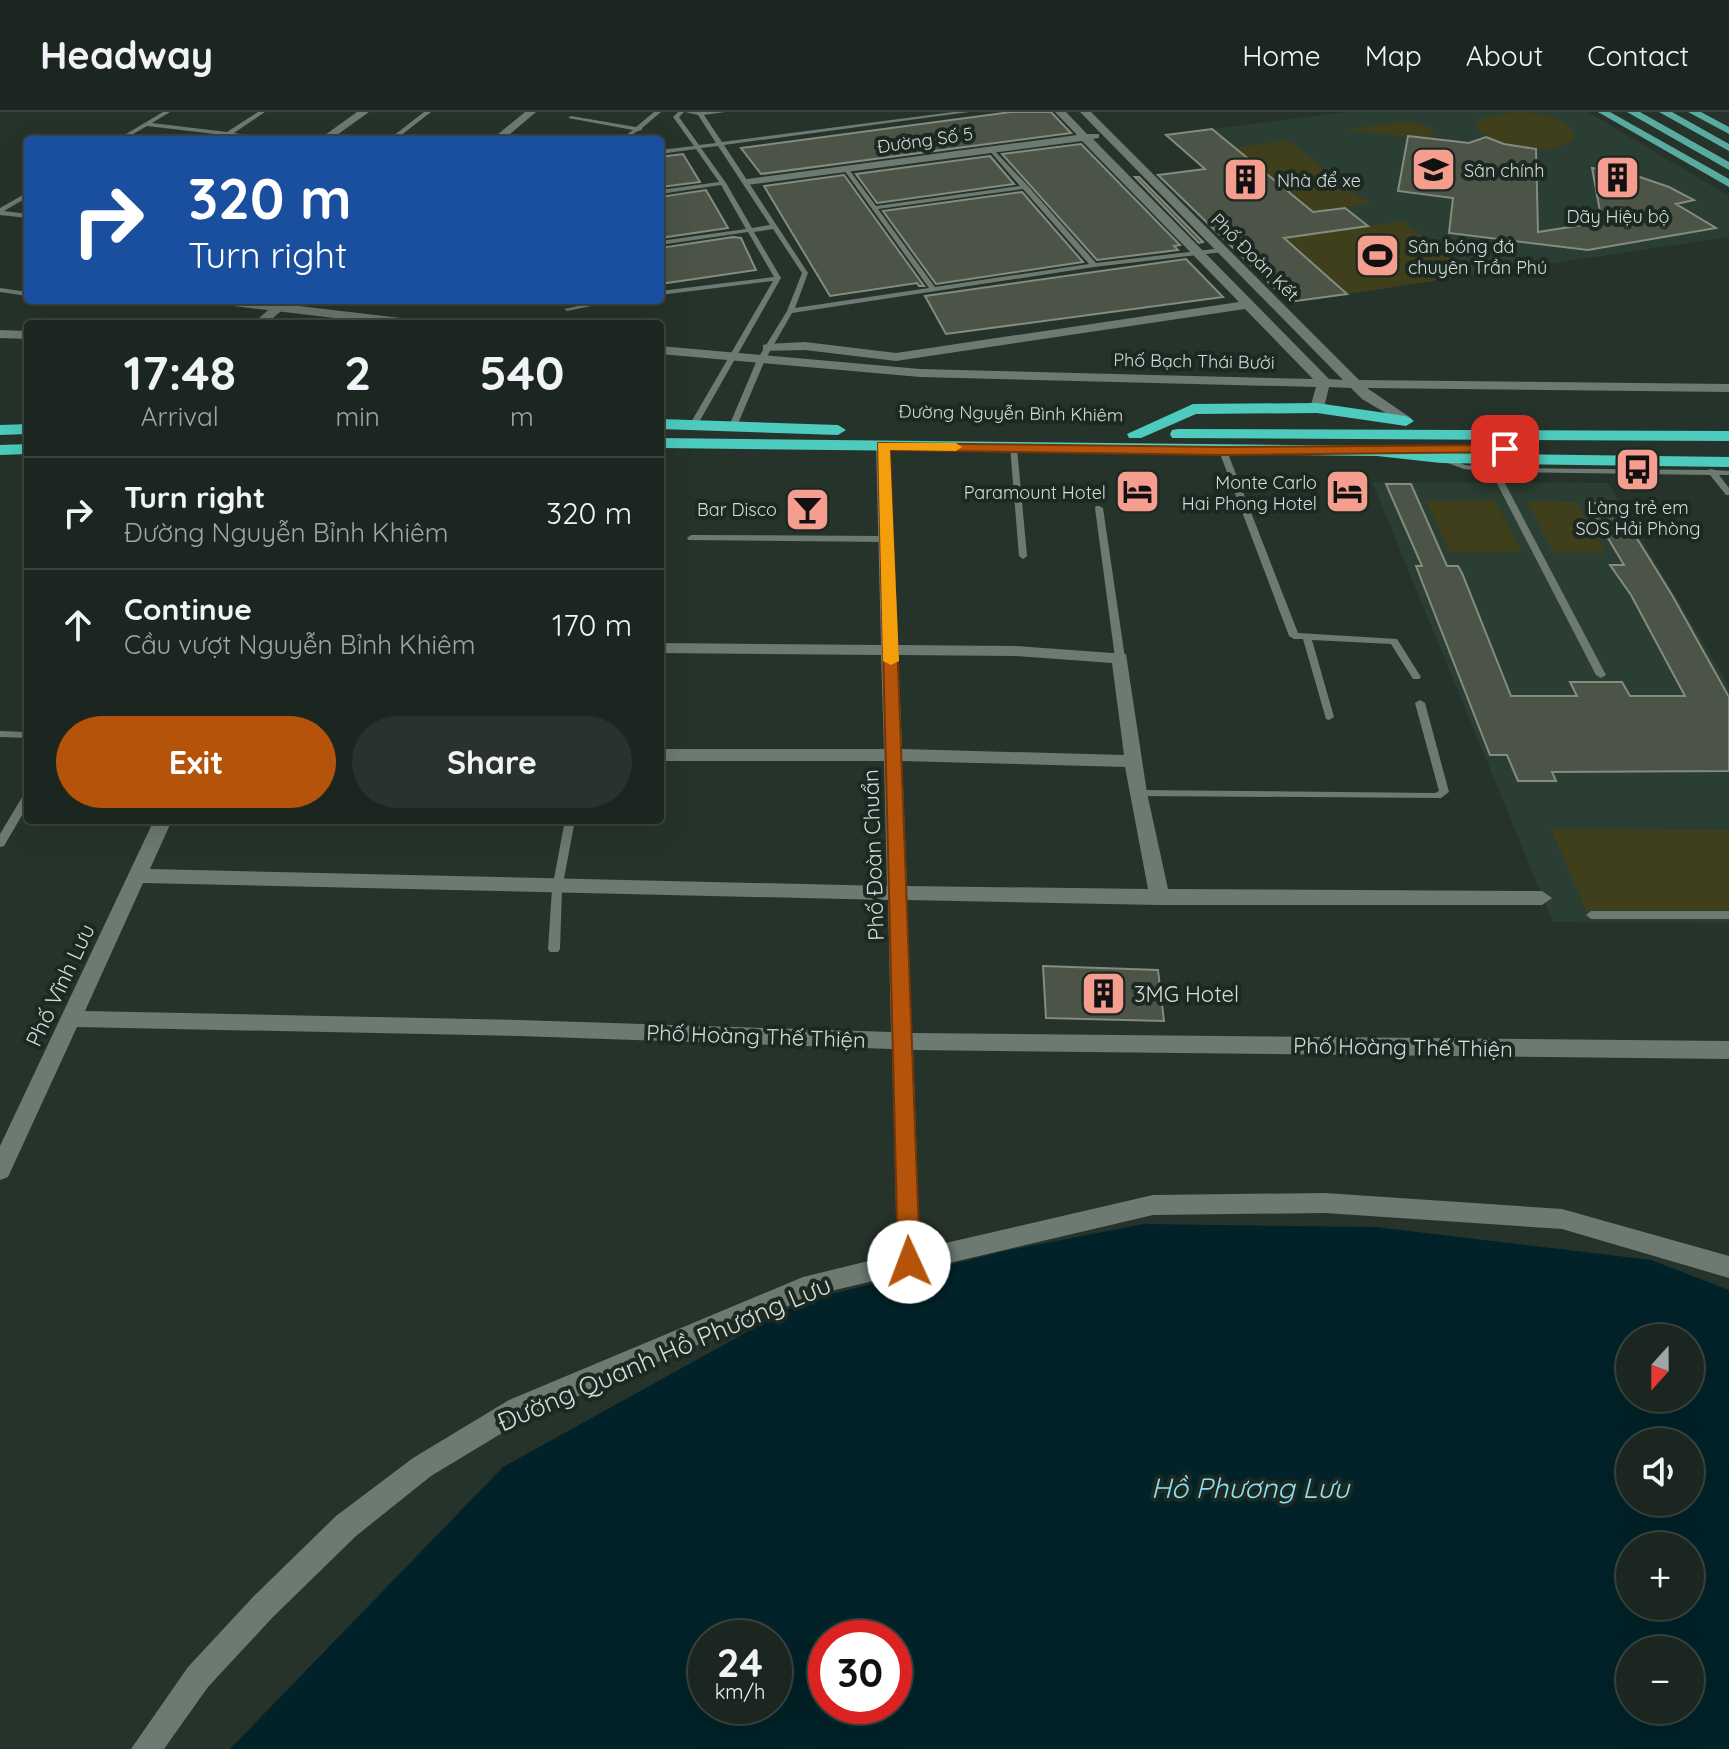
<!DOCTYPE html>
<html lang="en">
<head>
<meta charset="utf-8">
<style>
  :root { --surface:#1c2620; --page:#29322d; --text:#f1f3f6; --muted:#a0a5a5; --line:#3a433e; --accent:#b45309 }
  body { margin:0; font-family:Quicksand,sans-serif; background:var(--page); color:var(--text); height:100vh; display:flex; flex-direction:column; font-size:30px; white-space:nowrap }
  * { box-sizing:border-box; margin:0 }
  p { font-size:26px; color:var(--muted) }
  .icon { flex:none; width:44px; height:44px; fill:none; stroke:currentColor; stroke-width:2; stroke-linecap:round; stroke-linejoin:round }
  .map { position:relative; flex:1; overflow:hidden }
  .panel { position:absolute; left:24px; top:208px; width:640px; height:504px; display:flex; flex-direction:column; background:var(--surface); border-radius:8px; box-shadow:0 8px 32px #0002,0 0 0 2px var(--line) }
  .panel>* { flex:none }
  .guide { position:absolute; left:24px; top:24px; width:640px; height:168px; border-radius:8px; box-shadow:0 8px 32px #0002,0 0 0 2px var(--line); background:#1a4fa0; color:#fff; overflow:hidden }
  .needle { width:52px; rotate:201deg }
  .controls { position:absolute; left:1616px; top:1212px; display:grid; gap:16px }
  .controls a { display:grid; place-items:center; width:88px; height:88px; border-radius:50%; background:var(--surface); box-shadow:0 8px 32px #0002,0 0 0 2px var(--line); font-size:40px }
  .speed { position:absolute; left:688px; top:1508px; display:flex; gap:16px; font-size:40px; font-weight:700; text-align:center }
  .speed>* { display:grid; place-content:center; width:104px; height:104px; border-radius:50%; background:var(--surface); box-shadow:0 8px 32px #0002,0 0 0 2px var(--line); line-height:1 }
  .speed small { font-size:20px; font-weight:400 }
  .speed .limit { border:12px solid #d22; background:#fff; color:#111 }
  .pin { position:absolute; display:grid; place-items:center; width:68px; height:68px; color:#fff; margin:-34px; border-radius:16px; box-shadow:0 4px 12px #0006 }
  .me { position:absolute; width:88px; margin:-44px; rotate:358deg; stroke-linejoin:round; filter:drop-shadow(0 0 6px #0008) }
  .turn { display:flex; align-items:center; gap:28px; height:168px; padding:0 32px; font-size:36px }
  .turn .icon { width:104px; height:104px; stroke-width:2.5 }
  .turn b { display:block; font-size:56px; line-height:68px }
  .eta { display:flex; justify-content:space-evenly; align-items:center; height:136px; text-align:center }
  .eta b { font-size:48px; font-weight:700; line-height:56px }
  .button { display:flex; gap:16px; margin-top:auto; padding:16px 32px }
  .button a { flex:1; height:92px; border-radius:48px; background:var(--accent); color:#fff; font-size:32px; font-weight:700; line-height:92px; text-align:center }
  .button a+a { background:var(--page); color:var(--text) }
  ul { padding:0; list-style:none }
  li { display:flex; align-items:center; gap:24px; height:112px; padding:0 32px; border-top:2px solid var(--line) }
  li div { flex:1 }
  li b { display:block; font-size:30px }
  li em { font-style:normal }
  header { display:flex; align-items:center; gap:48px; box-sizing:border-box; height:112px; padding:0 40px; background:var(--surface); border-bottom:2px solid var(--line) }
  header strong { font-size:38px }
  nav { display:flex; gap:44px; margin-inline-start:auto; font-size:28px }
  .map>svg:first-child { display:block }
</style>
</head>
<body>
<header>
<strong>Headway</strong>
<nav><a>Home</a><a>Map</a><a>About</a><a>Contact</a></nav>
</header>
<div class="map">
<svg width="1729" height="1637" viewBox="0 0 1729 1637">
  <rect width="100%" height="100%" fill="#26332b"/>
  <!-- built -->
  <path fill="#2a3e33" d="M1346,0H1588L1729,84V125L1347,182L1166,23Z
    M1372,370L1608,371L1729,574V811L1553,810Z"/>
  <!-- green -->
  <path fill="#403f1c" d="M1513,0C1533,0 1565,3 1575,23C1563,50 1496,33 1478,19L1476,12L1480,7Z
    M1408,9L1428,14L1434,20L1433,27L1345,18Z
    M1288,28L1370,92L1313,100L1235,36Z
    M1403,109L1472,163L1347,182L1284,126Z
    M1495,388L1522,440H1450L1426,389Z
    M1527,389L1577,390L1606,441H1553Z
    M1551,717L1729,718V798H1586Z"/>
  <!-- water -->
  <path fill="#002228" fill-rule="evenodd" d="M1144,1112L1375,1115L1651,1148L1729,1178V1637H230L503,1355L803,1189L1005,1139ZM1630,1226H1690V1286H1630ZM1630,1330H1690V1390H1630ZM1630,1434H1690V1494H1630ZM706,1526H774V1594H706ZM826,1526H894V1594H826ZM1630,1538H1690V1598H1630Z"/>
  <!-- building -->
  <path fill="#4c5448" stroke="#838c7e" stroke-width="2" d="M1011,0H1051L1071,21L761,62L741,36Z
    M1212,17L1313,100L1345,96L1368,114L1284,126L1347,182L1289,190L1158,63L1205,57L1166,23Z
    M1408,24L1469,31L1486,25L1504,32L1536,37L1538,120L1602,110L1592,56L1631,62L1669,75L1694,88L1676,92L1716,116L1588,138L1449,121L1453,86L1398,79Z
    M1081,32L1180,133L1174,134L1178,138L1097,148L1002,42Z
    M683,42L700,70L660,75V45Z
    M990,44L1014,72L877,91L856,62Z
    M844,63L924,174H919L917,171L830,184L764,74Z
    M1135,65H1139L1203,130L1199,131Z
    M706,78L728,116L660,126V85Z
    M1022,80L1083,150L936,172L883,99Z
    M733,125L741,126L756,158L660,172V136Z
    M1186,147L1223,185L946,222L925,184Z
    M1386,372H1411L1447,454H1458L1462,461L1511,584H1577L1570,570H1622L1630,584H1685L1631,483L1610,453H1624L1587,391H1615L1672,483L1729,585V659L1552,660L1556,669H1518L1507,643H1490L1416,454H1422Z
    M1043,854L1158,858L1164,909L1046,906Z"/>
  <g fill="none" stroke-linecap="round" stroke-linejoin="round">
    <!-- lane -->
    <path fill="#6c7a72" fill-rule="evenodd" d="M163,0H170L152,11L227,20L258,0H265L234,21L281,28H263L229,24L223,28H216L223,23L147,14L123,28H116Z
      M424,0H431L395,28H388Z
      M654,0H661L642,16V18C633,19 630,28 620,28L633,18L568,6L571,4L636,15Z
      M678,0H684L679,5L699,33L716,31L698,3L685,0H725L704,3L722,30L953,0H969L724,33L808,161L795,196L929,176L844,58V56H848L876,94L1020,74L989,38V36L991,35L1028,74L1096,151L1223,136L1226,138L1223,140L1094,155L792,201L765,248L737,314L733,316L729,314L757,248L787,199L802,161L773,117L754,120L781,166L698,312L691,314L690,312L773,169L660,183V179L774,165L748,120L660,133V129L746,117L721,73L660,82V78L719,70L696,37L660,42V38L694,34L673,5ZM718,34L770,113L752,116L726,71L701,36ZM1023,77L1089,152L935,175L878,97Z
      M28,80V85L4,99L28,102V106L0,103V96Z
      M0,176L28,180V184L0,180Z
      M60,188H76L92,192L89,194Z
      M606,188H621L567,199L564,197Z
      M1010,334L1017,336L1027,444L1023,447L1019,444Z
      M1220,337L1227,339L1298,521L1397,527L1421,565L1419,567H1413L1391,532L1312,528L1334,605L1329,608L1326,607L1303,527H1294L1289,524L1219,339Z
      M1439,344H1445L1465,353L1494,356L1707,358L1711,357L1715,358L1729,359V363H1719L1729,376V383H1726L1710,363L1499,360L1606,563L1601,566L1596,563L1491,360L1464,357L1439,348Z
      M1096,394H1099L1103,396L1125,546L1120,549L1115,546L1095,396Z
      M691,423L887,424L891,427L887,430L688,428L687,426Z
      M1420,588L1425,591L1449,680L1441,686L1138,684L1133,681L1138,678L1435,681L1439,679L1415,591Z
      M0,619L28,620V626L0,625Z
      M28,681V693L4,734L0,735V722L24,682Z
      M565,708H575L562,777L560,837L558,840H550L548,837L552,777Z
      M1591,799H1729V807H1591L1586,803Z"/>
    <!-- street -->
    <path fill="#6c7a72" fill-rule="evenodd" d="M357,0H369L330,28H318Z
      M1055,0H1066L1087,22H1099V26L1093,27L1329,267L1343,268L1080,0H1091L1359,268L1729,272V280L1367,276L1411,306L1413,309L1406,313L1362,287L1351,276L1329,275L1324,296L1317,300L1310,296L1316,275L920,265L660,242V234L920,257L1313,267L1245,197L896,249L805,238L763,239V233L768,232L805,230L896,241L1239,190L1082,29L747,73L741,70L747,67L1077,23Z
      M210,188H248L418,208L424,212H386L216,192Z
      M0,218L28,219V227L0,226Z
      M883,330L890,334L898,533L1015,534L1126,542L1147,681L1168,777L1542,779L1552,786L1542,793H1160L907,788L912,921L1729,929V947L913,938L920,1137L1153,1083L1325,1081L1562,1097L1729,1144V1166L1562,1117L1325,1101L1153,1103L814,1183L527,1306L431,1364L356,1424L273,1505L208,1575L164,1637H131L188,1555L253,1485L336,1404L413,1346L509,1288L803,1165L897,1142L892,937L519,924L77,915L8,1065L0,1068V1034L154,708H172L150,757L887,774L884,649H660V637H884L881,543L660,541V531L881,533L876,334ZM898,543L1015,544L1112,551L1124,643L902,637ZM902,649L1125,655L1148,777L907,774ZM143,771L888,788L891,920L519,908L85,899Z"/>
    <!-- secondary -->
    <path fill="#6c7a72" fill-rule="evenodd" d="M525,0H536L503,28H491Z
      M280,188H294L266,212H252Z"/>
    <!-- primary -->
    <path fill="#59aba0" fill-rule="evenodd" d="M1598,0H1610L1729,67V75Z
      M1627,0H1640L1729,50V58Z
      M1659,0H1672L1729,32V39Z
      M1688,0H1701L1729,15V22Z"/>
    <!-- highway -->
    <path fill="#4dcbbe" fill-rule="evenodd" d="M1317,291L1406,304L1414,309L1406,314L1317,301L1196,302L1141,326H1129L1127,322L1193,292Z
      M660,307L838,313L846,318L838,323L660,317Z
      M28,312V322L0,323V313Z
      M1178,317L1729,319V329L1172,326L1170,322L1172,318Z
      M660,326L1377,334L1441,341L1729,345V355L1441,351L1377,344L660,336Z
      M28,332V342L0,343V333Z"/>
  </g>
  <!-- route -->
  <path fill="#b45309" stroke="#753606" stroke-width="2" d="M878,331L1223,335L1505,333L1512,337L1505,340L1223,343L890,338L920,1150L917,1157L909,1159L901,1157L898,1150Z"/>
  <!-- slow -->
  <path fill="#f59e0b" d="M878,331H956L962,335L956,339L890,338L899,549L891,553L883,549Z"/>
  <!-- icons -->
  <defs>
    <symbol id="school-square" viewBox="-11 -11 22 22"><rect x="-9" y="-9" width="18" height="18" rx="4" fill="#f59d8e" stroke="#1c2922"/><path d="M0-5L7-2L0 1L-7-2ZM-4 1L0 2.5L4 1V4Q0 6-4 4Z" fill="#111"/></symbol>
    <symbol id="building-square" viewBox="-11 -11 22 22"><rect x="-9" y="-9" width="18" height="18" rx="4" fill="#f59d8e" stroke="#1c2922"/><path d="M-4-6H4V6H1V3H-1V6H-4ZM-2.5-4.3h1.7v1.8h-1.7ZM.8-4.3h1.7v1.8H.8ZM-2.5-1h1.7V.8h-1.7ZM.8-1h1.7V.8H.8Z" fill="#111"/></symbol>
    <symbol id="stadium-square" viewBox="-11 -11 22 22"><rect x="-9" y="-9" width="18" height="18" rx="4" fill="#f59d8e" stroke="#1c2922"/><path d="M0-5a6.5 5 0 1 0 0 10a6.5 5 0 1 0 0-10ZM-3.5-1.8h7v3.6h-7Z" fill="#111"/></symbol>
    <symbol id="bus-square" viewBox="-11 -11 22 22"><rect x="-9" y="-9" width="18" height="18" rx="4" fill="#f59d8e" stroke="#1c2922"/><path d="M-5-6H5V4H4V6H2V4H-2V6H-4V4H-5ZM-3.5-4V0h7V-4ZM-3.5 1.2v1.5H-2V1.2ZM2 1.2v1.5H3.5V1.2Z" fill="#111"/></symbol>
    <symbol id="hotel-square" viewBox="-11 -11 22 22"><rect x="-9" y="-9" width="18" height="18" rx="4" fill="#f59d8e" stroke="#1c2922"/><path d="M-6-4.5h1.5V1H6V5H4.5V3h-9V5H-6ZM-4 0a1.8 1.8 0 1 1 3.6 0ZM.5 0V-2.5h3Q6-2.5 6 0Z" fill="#111"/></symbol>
    <symbol id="bar-square" viewBox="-11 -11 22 22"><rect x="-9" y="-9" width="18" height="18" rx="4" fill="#f59d8e" stroke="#1c2922"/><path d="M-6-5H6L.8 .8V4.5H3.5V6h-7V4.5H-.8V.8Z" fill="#111"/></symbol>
  </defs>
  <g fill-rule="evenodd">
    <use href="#school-square" x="1408" y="32" width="51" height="51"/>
    <use href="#building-square" x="1592" y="40" width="51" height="51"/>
    <use href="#building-square" x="1220" y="42" width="51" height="51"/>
    <use href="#stadium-square" x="1352" y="118" width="51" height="51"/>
    <use href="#bus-square" x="1612" y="332" width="51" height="51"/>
    <use href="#hotel-square" x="1112" y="354" width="51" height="51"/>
    <use href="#hotel-square" x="1322" y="354" width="51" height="51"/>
    <use href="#bar-square" x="782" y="372" width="51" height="51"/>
    <use href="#building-square" x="1078" y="856" width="51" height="51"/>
  </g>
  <g text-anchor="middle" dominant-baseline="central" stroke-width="8" stroke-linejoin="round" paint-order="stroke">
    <!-- far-street labels -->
    <g font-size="18" fill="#d4dcd7" stroke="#1c2922">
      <text transform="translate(925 28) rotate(-8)">Đường Số 5</text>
      <text transform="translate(1255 145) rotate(45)">Phố Đoàn Kết</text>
      <text transform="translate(1194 249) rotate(1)">Phố Bạch Thái Bưởi</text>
      <text transform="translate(1011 301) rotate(1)">Đường Nguyễn Bình Khiêm</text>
    </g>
    <!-- far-poi labels -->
    <g font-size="18" fill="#d4dcd7" stroke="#1c2922" text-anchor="start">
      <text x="1464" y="58">Sân chính</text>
      <text x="1277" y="68">Nhà để xe</text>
      <text x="1618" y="104" text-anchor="middle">Dãy Hiệu bộ</text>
      <text x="1408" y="134">Sân bóng đá<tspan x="1408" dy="21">chuyên Trần Phú</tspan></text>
      <text x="1317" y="370" text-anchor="end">Monte Carlo<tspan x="1317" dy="21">Hai Phong Hotel</tspan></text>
      <text x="1106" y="380" text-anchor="end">Paramount Hotel</text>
      <text x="1638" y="395" text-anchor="middle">Làng trẻ em<tspan x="1638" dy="21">SOS Hải Phòng</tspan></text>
      <text x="777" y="397" text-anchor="end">Bar Disco</text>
    </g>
    <!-- street labels -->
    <g font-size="22" fill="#d4dcd7" stroke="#1c2922">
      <text transform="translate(873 743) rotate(-92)">Phố Đoàn Chuẩn</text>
      <text transform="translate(60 873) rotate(-65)">Phố Vĩnh Lưu</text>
      <text transform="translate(756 924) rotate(2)">Phố Hoàng Thế Thiện</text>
      <text transform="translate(1403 935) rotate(1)">Phố Hoàng Thế Thiện</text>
    </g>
    <!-- poi labels -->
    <g font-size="22" fill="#d4dcd7" stroke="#1c2922" text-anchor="start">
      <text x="1134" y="882">3MG Hotel</text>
    </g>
    <!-- near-street labels -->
    <g font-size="26" fill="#d4dcd7" stroke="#1c2922">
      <text transform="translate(664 1241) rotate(-23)">Đường Quanh Hồ Phương Lưu</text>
    </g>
    <!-- near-water labels -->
    <g font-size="28" font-style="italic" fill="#8ee0f0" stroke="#1c2922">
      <text x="1250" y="1375">Hồ Phương Lưu</text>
    </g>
  </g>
</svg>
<div class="controls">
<a><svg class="needle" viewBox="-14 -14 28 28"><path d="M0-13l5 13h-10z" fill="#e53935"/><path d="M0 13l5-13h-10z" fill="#a0a5a5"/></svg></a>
<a><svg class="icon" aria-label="sound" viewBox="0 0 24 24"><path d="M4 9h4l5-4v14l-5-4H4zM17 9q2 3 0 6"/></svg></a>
<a>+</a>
<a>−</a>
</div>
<div class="speed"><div>24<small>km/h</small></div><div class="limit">30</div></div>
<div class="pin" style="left:1505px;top:337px;background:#d93025"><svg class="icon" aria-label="arrive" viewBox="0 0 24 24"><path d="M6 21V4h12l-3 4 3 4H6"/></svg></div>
<svg class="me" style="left:909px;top:1150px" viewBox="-20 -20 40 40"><circle r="19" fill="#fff"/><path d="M0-13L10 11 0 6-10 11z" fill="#b45309"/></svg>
<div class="guide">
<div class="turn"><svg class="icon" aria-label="right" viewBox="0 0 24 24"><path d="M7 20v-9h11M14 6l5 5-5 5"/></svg><div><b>320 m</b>Turn right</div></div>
</div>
<section class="panel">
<div class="eta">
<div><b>17:48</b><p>Arrival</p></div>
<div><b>2</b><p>min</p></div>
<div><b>540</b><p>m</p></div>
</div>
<ul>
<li><svg class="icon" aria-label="right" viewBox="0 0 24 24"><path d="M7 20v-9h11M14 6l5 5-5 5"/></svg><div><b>Turn right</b><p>Đường Nguyễn Bỉnh Khiêm</p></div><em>320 m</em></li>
<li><svg class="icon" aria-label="ahead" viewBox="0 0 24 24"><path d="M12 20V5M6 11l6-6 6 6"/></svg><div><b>Continue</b><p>Cầu vượt Nguyễn Bỉnh Khiêm</p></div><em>170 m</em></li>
</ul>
<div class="button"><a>Exit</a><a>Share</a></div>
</section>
</div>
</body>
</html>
